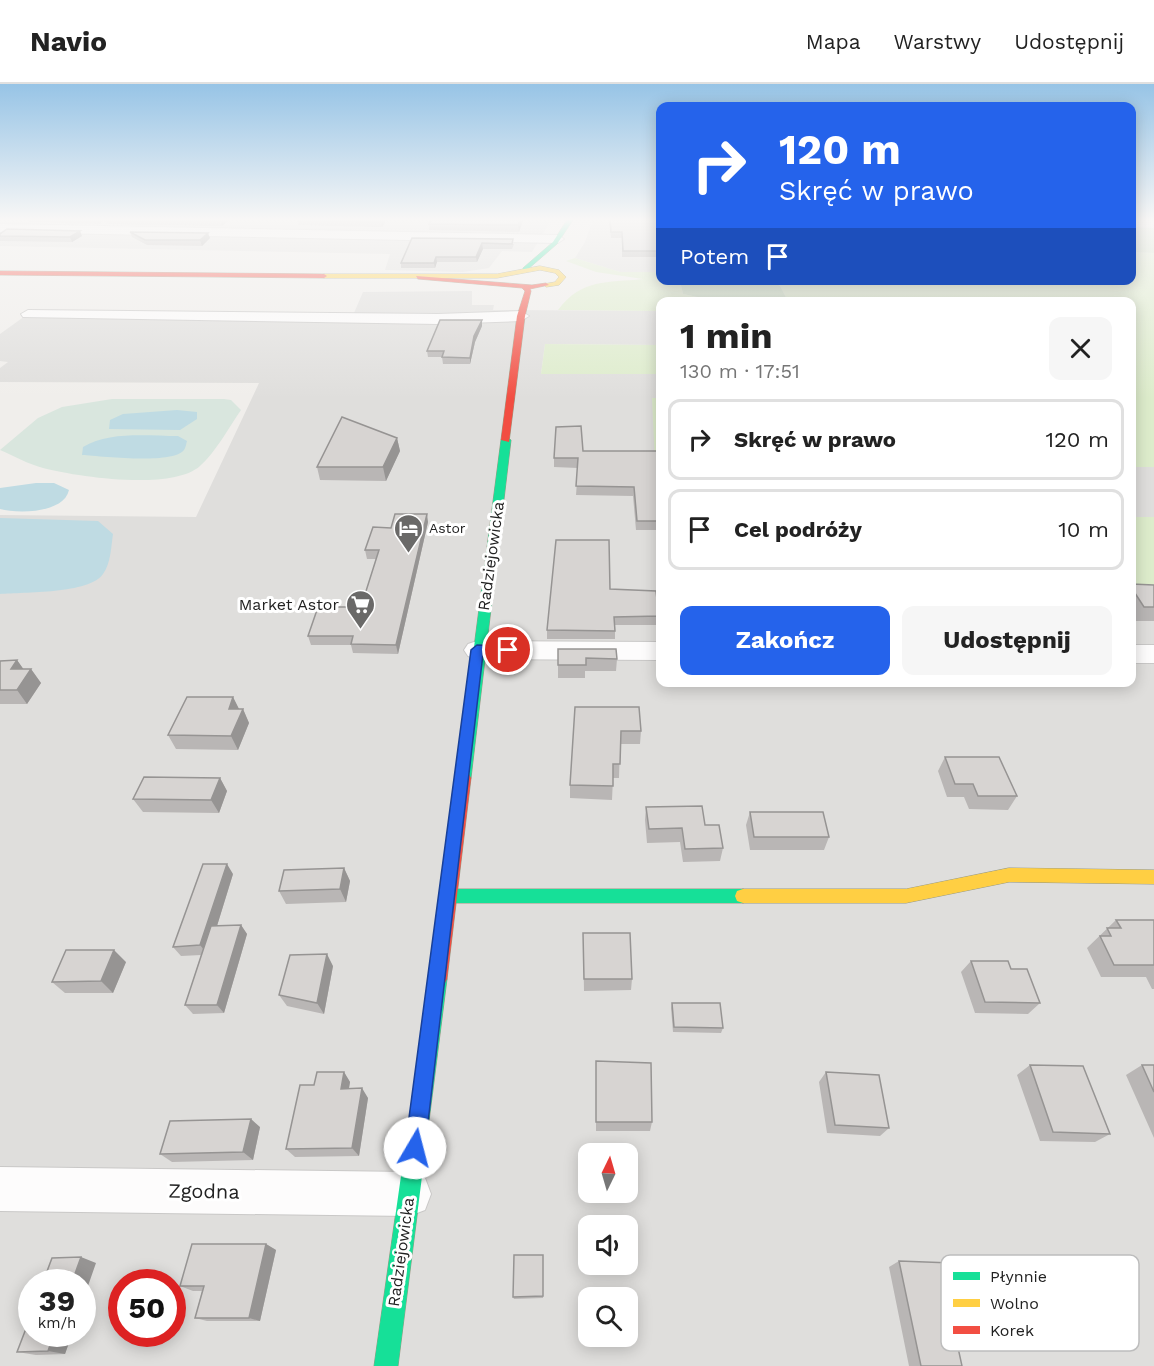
<!DOCTYPE html>
<html lang="pl">
<head>
<meta charset="utf-8">
<style>
  :root { --surface:#fff; --page:#f6f6f6; --text:#222; --muted:#767676; --line:#e0e0e0; --accent:#2563eb }
  body { margin:0; font-family:"Work Sans",sans-serif; background:var(--page); color:var(--text); height:100vh; display:flex; flex-direction:column; font-size:22px; white-space:nowrap }
  * { box-sizing:border-box; margin:0 }
  p { font-size:20px; color:var(--muted) }
  .icon { flex:none; width:33px; height:33px; fill:none; stroke:currentColor; stroke-width:2; stroke-linecap:round; stroke-linejoin:round }
  .map { position:relative; flex:1; overflow:hidden }
  .drawer { position:absolute; left:656px; top:213px; width:480px; height:390px; display:flex; flex-direction:column; background:var(--surface); border-radius:12px; box-shadow:0 3px 15px #0003 }
  .drawer>* { flex:none }
  .guide { position:absolute; left:656px; top:18px; width:480px; height:183px; border-radius:12px; box-shadow:0 3px 15px #0003; background:#2563eb; color:#fff; overflow:hidden }
  .needle { width:39px; rotate:5deg }
  .controls { position:absolute; left:578px; top:1059px; display:grid; gap:12px }
  .controls a { display:grid; place-items:center; width:60px; height:60px; border-radius:12px; background:var(--surface); box-shadow:0 3px 15px #0003; font-size:30px }
  .speed { position:absolute; left:18px; top:1185px; display:flex; gap:12px; font-size:30px; font-weight:700; text-align:center }
  .speed>* { display:grid; place-content:center; width:78px; height:78px; border-radius:50%; background:var(--surface); box-shadow:0 3px 15px #0003; line-height:1 }
  .speed small { font-size:15px; font-weight:400 }
  .speed .limit { border:9px solid #d22; background:#fff; color:#111 }
  .pin { position:absolute; display:grid; place-items:center; width:51px; height:51px; color:#fff; margin:-26px; border:3px solid #fff; border-radius:50%; box-shadow:0 2px 6px #0007 }
  .me { position:absolute; width:66px; margin:-33px; rotate:8deg; stroke-linejoin:round; filter:drop-shadow(0 0 4px #0008) }
  .turn { display:flex; align-items:center; gap:21px; height:126px; padding:0 24px; font-size:27px }
  .turn .icon { width:78px; height:78px; stroke-width:2.5 }
  .turn b { display:block; font-size:42px; line-height:51px }
  .then { display:flex; align-items:center; height:57px; padding:0 24px; background:#0003; gap:12px; font-size:22px }
  .round { display:grid; place-items:center; flex:none; width:63px; height:63px; border-radius:12px; background:var(--page) }
  .summary { display:flex; align-items:center; justify-content:space-between; height:102px; padding:0 24px }
  h1 { font-size:36px; font-weight:700; line-height:45px }
  .cta { display:flex; gap:12px; margin-top:auto; padding:12px 24px }
  .cta a { flex:1; height:69px; border-radius:12px; background:var(--accent); color:#fff; font-size:24px; font-weight:700; line-height:69px; text-align:center }
  .cta a+a { background:var(--page); color:var(--text) }
  ul { padding:0; list-style:none }
  li { display:flex; align-items:center; gap:18px; height:81px; margin:0 12px 9px; padding:0 12px; border:3px solid var(--line); border-radius:12px }
  li div { flex:1 }
  li b { display:block; font-size:22px }
  li em { font-style:normal }
  header { display:flex; align-items:center; gap:36px; box-sizing:border-box; height:84px; padding:0 30px; background:var(--surface); border-bottom:2px solid var(--line) }
  header strong { font-size:28px }
  nav { display:flex; gap:33px; margin-inline-start:auto; font-size:21px }
  .map>svg:first-child { display:block }
</style>
</head>
<body>
<header>
<strong>Navio</strong>
<nav><a>Mapa</a><a>Warstwy</a><a>Udostępnij</a></nav>
</header>
<div class="map">
<svg width="1154" height="1282" viewBox="0 0 1154 1282">
  <rect width="100%" height="100%" fill="#f0eeeb"/>
  <!-- residential -->
  <path fill="#dfdedc" fill-rule="evenodd" d="M0,136H551L532,168L502,167L489,184L463,188L385,186L390,170L0,162Z
    M593,136H660V188H620L575,174L585,158Z
    M472,207V221H494L493,226L660,227V261L545,260L541,290H660V314H653L660,380V598H1131V501H1154V1282H0V431L196,433L259,299L0,298V284L8,278L0,277V250L25,232L351,236L363,208ZM588,1070H627V1108H588ZM588,1142H627V1180H588ZM32,1198H82V1250H32ZM122,1198H172V1250H122ZM588,1214H627V1252H588Z
    M1131,383H1154V433H1131Z"/>
  <!-- grass -->
  <path fill="#ddeccb" d="M1131,168L1154,169V383H1131V218L788,217L780,202L771,197L1131,196Z
    M575,174L620,188H660V196L680,197L683,210L717,217L660,218V227L558,226C582,194 607,199 643,195L596,188L566,177Z
    M545,260L660,261V290H541Z
    M652,314H660V380H655Z
    M1131,433H1154V501H1131Z"/>
  <!-- forest -->
  <path fill="#cbdec1" d="M1131,143L1154,144V169L1131,168Z
    M680,197H771L780,202L788,217H717L683,210Z"/>
  <!-- wetland -->
  <path fill="#d9e6de" d="M112,315H224L231,316L241,326C229,343 216,368 200,382C172,407 78,393 43,384C28,380 14,372 0,366L38,334L62,323Z"/>
  <!-- water -->
  <path fill="#bfdbe3" d="M177,326L197,328V335L180,346L109,345L110,336L123,330Z
    M178,352L187,357C186,360 186,363 184,366C172,381 101,372 82,371L83,363C109,347 148,352 178,352Z
    M36,399H54L69,406C64,429 19,430 0,425V404Z
    M0,434L98,437L113,450C111,463 111,479 103,490C90,510 23,508 0,510Z"/>
  <g fill="none" stroke-linecap="round" stroke-linejoin="round">
    <defs>
      <path id="street" d="M0,140L558,151L564,155L558,159L0,148Z
        M28,226L438,230L521,227L529,232L521,237L438,240L23,233L21,230Z
        M477,557L660,558V576L477,575L468,572L464,566L468,560Z
        M1131,561H1154V579H1131Z
        M0,1083L409,1088L425,1094L431,1110L425,1126L409,1132L0,1127Z"/>
      <path id="fast" d="M567,136H573L557,160L527,186H523V184L553,158Z
        M506,353L511,356L471,694L469,698H459L457,694L501,356Z
        M449,805H743L749,807L751,812L749,817L743,819H449L443,817L441,812L443,807Z
        M438,887L444,889L447,895L398,1282H374L429,895L432,889Z"/>
      <path id="slow" d="M540,182L559,186L566,193L559,201L546,203L544,200L555,198L559,193L555,189L540,186L497,194H324L321,192L324,190H497Z
        M1009,784L1154,786V800L1009,798L906,819H743L737,817L735,812L737,807L743,805H906Z"/>
      <path id="jam" d="M0,187L324,190L327,192L324,194L0,191Z
        M416,192L532,201L546,199L549,201L530,205L531,207L525,232L509,358L501,356L517,232L525,207L522,204L418,195Z
        M464,688L469,690L471,694L447,895L444,901L438,903L432,901L429,895L457,694L459,690Z"/>
    </defs>
    <!-- street casing -->
    <use href="#street" stroke="#c9c8c7" stroke-width="2"/>
    <!-- fast casing -->
    <use href="#fast" stroke="#999a82" stroke-width="1"/>
    <!-- slow casing -->
    <use href="#slow" stroke="#999a82" stroke-width="1"/>
    <!-- jam casing -->
    <use href="#jam" stroke="#999a82" stroke-width="1"/>
    <!-- street -->
    <use href="#street" fill="#fdfcfc" fill-rule="evenodd"/>
    <!-- fast -->
    <use href="#fast" fill="#16e098" fill-rule="evenodd"/>
    <!-- slow -->
    <use href="#slow" fill="#ffcf43" fill-rule="evenodd"/>
    <!-- jam -->
    <use href="#jam" fill="#f24e42" fill-rule="evenodd"/>
  </g>
  <!-- wall -->
  <path fill="#b9b6b5" d="M28,136H229L222,142L108,140L103,137L99,140L29,138Z
    M297,136H386L382,143L298,141Z
    M523,136L519,148L429,146V140Z
    M609,136H660V173H622V154H611Z
    M130,148L210,154L202,162L147,161L132,153Z
    M0,150L82,152L72,158L0,157Z
    M412,154L514,160L512,165H483L477,178H437L435,184H401V179Z
    M482,236V242L475,258L470,280H443L442,273H428L427,267Z
    M397,354L400,367L386,397L320,396L317,383Z
    M583,367H660V446H636L633,412L576,411L578,384L554,383V374Z
    M428,438L398,570L353,569L351,561H311L308,552L361,523L376,475H367L365,466L391,444Z
    M1131,500L1154,501V537H1135L1131,531Z
    M610,505L659,532L658,541H615V555H547V546Z
    M558,565L617,575L616,587H585V594H558Z
    M17,576L23,585H31L41,599L27,620H0V577Z
    M233,613L239,625H243L249,639L238,666L176,665L168,651Z
    M575,623L641,647L640,660H620L619,694H613L612,716L570,714V701Z
    M945,673L1017,712L1008,726L969,725L964,713H947L938,687Z
    M220,694L227,707L219,729L143,728L133,715Z
    M646,723L705,741L723,764L720,777L683,778L680,758L647,759L645,736Z
    M750,728L829,753L824,766H750L746,741Z
    M344,784L350,797L346,818L286,820L279,807Z
    M233,790L217,842L241,841L247,850L224,929L193,930L185,921L201,871L181,872L173,863Z
    M1116,836H1154V905H1152L1146,893H1101L1087,864Z
    M583,849L632,895L631,906L584,907Z
    M971,877L1011,885L1040,919L1028,930L975,929L961,888Z
    M126,878L113,909H65L52,898Z
    M333,882L324,930L287,922L279,911Z
    M672,919L723,944L721,949L673,948L671,924Z
    M596,977L652,1038L650,1047H596Z
    M1030,981L1110,1050L1095,1058L1040,1057L1017,991Z
    M1142,981H1154V1054L1126,991Z
    M344,988L350,998L349,1005L368,1014L359,1072L295,1073L286,1065L314,1001Z
    M826,988L889,1044L880,1052L827,1049L819,998Z
    M260,1043L253,1076L172,1078L160,1070Z
    M266,1160L276,1166L260,1237H207L195,1234L202,1207H193L180,1202Z
    M543,1173V1214L514,1215L513,1213Z
    M899,1177L1044,1227L1045,1231L1030,1235L950,1232L962,1282H909L889,1183Z
    M32,1250H72L65,1270L36,1271L17,1268Z"/>
  <!-- shaded-wall -->
  <path fill="#969493" d="M98,136H102L103,137L99,140Z
    M221,136H229L222,142Z
    M382,136H386L382,143L381,138Z
    M520,136H523L519,148L518,141Z
    M80,147L82,152L72,158L70,153Z
    M208,149L210,154L202,162L200,156Z
    M482,159L483,165L477,178L476,173Z
    M436,173L437,178L435,184L434,179Z
    M482,236V242L475,258L470,280V274L474,252Z
    M397,354L400,367L386,397L383,383Z
    M427,430L428,438L398,570L396,561Z
    M17,576L27,590L31,585L41,599L27,620L17,606L11,585Z
    M233,613L240,627L229,625Z
    M243,625L249,639L238,666L231,652Z
    M220,694L227,707L219,729L211,716Z
    M227,780L233,790L208,871L200,861Z
    M344,784L350,797L346,818L340,805Z
    M241,841L247,850L224,929L217,921Z
    M114,866L126,878L113,909L101,897Z
    M327,870L333,882L324,930L317,919Z
    M344,988L350,998L347,1014L341,1005Z
    M362,1004L368,1014L359,1072L352,1064Z
    M251,1035L260,1043L253,1076L243,1068Z
    M266,1160L276,1166L260,1237L249,1234Z
    M81,1173L96,1179L82,1219V1198H72Z
    M54,1250H72L65,1270L48,1267Z"/>
  <!-- building -->
  <path fill="#d7d4d2" stroke="#969493" stroke-width="1.5" d="M311,136H382L381,138Z
    M431,136H520L518,141L429,140Z
    M610,136H660V167H623L622,148H611Z
    M7,145L80,147L70,153L0,152V150Z
    M130,148L208,149L200,156H145Z
    M412,154L513,155L512,160L482,159L476,173H436L434,179H401Z
    M440,236H482L474,252L470,274L442,273L444,267H427Z
    M342,333L397,354L383,383H317Z
    M581,342L583,367H660V437H637L634,403L576,402L578,374H554L556,343Z
    M395,430H427L396,561L351,560L353,552H308L318,523H361L379,466H365L373,443L391,444Z
    M556,456H609L610,505L656,507L659,532L614,533L615,547L547,546Z
    M1131,500L1154,501V523H1144L1131,503Z
    M558,565H616L617,575L586,574V581H558Z
    M17,576L11,585H31L17,606H0V577Z
    M187,613H233L229,625H243L231,652L168,651Z
    M575,623H639L641,647H621L620,680H613V702L570,701Z
    M945,673H999L1017,712H978L973,700H955Z
    M144,693L220,694L211,716L133,715Z
    M702,722L705,741H719L723,764L685,765L682,744L649,745L646,723Z
    M750,728H823L829,753H754Z
    M203,780H227L200,861L173,863Z
    M344,784L340,805L279,807L284,786Z
    M1116,836H1154V881H1114L1100,852H1111L1107,844H1121Z
    M241,841L217,921H185L211,842Z
    M583,849H630L632,895H584Z
    M66,866H114L101,897L52,898Z
    M327,870L317,919L279,911L290,871Z
    M971,877H1008L1011,885H1027L1040,919L985,918Z
    M672,919H720L723,944L674,943Z
    M596,977L651,979L652,1038H596Z
    M1030,981L1083,982L1110,1050L1053,1048Z
    M1142,981H1154V1008Z
    M317,988H344L341,1005L362,1004L352,1064L286,1065L300,1001H314Z
    M826,988L879,991L889,1044L835,1041Z
    M251,1035L243,1068L160,1070L170,1037Z
    M192,1160H266L249,1234H195L204,1202H180Z
    M514,1171H543V1212L513,1213Z
    M81,1173L72,1198H43L52,1174Z
    M899,1177L1062,1183L1072,1219L1044,1227L1045,1231L950,1227L962,1282H921Z
    M32,1229V1250H54L48,1267L17,1268Z"/>
  <!-- sky -->
  <linearGradient id="sky" x2="0" y2="1"><stop stop-color="#97c4e6"/><stop offset="0.43" stop-color="#f8f7f6"/><stop offset="1" stop-color="#f8f7f6" stop-opacity="0"/></linearGradient>
  <rect width="1154" height="315" fill="url(#sky)"/>
  <!-- route -->
  <path fill="#2563eb" stroke="#184099" stroke-width="1.5" d="M477,561L508,562L515,566L508,570H483L425,1064L422,1072L415,1075L408,1072L405,1064L471,566Z"/>
  <!-- icons -->
  <defs>
    <symbol id="hotel-pin" viewBox="-11 -11 22 30"><path d="M0 17L-7.5 6A9.5 9.5 0 1 1 7.5 6Z" fill="#6a6968" stroke="#fff"/><path d="M-6-4.5h1.5V1H6V5H4.5V3h-9V5H-6ZM-4 0a1.8 1.8 0 1 1 3.6 0ZM.5 0V-2.5h3Q6-2.5 6 0Z" fill="#fff"/></symbol>
    <symbol id="supermarket-pin" viewBox="-11 -11 22 30"><path d="M0 17L-7.5 6A9.5 9.5 0 1 1 7.5 6Z" fill="#6a6968" stroke="#fff"/><path d="M-6-5.5h2.5l.6 2H6L4.5 2H-2.5L-4.4-4H-6ZM-1.5 3.2a1.3 1.3 0 1 0 .1 0ZM3 3.2a1.3 1.3 0 1 0 .1 0Z" fill="#fff"/></symbol>
  </defs>
  <g fill-rule="evenodd">
    <use href="#hotel-pin" x="392" y="428" width="33" height="45"/>
    <use href="#supermarket-pin" x="344" y="504" width="33" height="45"/>
  </g>
  <g text-anchor="middle" dominant-baseline="central" stroke-width="6" stroke-linejoin="round" paint-order="stroke">
    <!-- far-poi labels -->
    <g font-size="14" fill="#222" stroke="#fff" text-anchor="start">
      <text x="429" y="444">Astor</text>
    </g>
    <!-- street labels -->
    <g font-size="16" fill="#222" stroke="#fff">
      <text transform="translate(491 472) rotate(-82)">Radziejowicka</text>
      <text transform="translate(401 1168) rotate(-82)">Radziejowicka</text>
    </g>
    <!-- poi labels -->
    <g font-size="16" fill="#222" stroke="#fff" text-anchor="end">
      <text x="339" y="520">Market Astor</text>
    </g>
    <!-- near-street labels -->
    <g font-size="20" fill="#222" stroke="#fff">
      <text transform="translate(204 1107) rotate(1)">Zgodna</text>
    </g>
  </g>
  <!-- legend -->
  <rect x="941" y="1171" width="198" height="96" rx="9" fill="#fff" stroke="#bdbdbd" stroke-width="1.5"/>
  <rect x="953" y="1188" width="27" height="8" fill="#16e098"/>
  <rect x="953" y="1215" width="27" height="8" fill="#ffcf43"/>
  <rect x="953" y="1242" width="27" height="8" fill="#f24e42"/>
  <g font-size="16" fill="#222">
    <text x="990" y="1198">Płynnie</text>
    <text x="990" y="1225">Wolno</text>
    <text x="990" y="1252">Korek</text>
  </g>
</svg>
<div class="controls">
<a><svg class="needle" viewBox="-14 -14 28 28"><path d="M0-13l5 13h-10z" fill="#e53935"/><path d="M0 13l5-13h-10z" fill="#767676"/></svg></a>
<a><svg class="icon" aria-label="sound" viewBox="0 0 24 24"><path d="M4 9h4l5-4v14l-5-4H4zM17 9q2 3 0 6"/></svg></a>
<a><svg class="icon" aria-label="search" viewBox="0 0 24 24"><circle cx="10" cy="10" r="6"/><path d="M15 15l6 6"/></svg></a>
</div>
<div class="speed"><div>39<small>km/h</small></div><div class="limit">50</div></div>
<div class="pin" style="left:508px;top:566px;background:#d93025"><svg class="icon" aria-label="arrive" viewBox="0 0 24 24"><path d="M6 21V4h12l-3 4 3 4H6"/></svg></div>
<svg class="me" style="left:415px;top:1064px" viewBox="-20 -20 40 40"><circle r="19" fill="#fff"/><path d="M0-13L10 11 0 6-10 11z" fill="#2563eb"/></svg>
<div class="guide">
<div class="turn"><svg class="icon" aria-label="right" viewBox="0 0 24 24"><path d="M7 20v-9h11M14 6l5 5-5 5"/></svg><div><b>120 m</b>Skręć w prawo</div></div>
<div class="then">Potem<svg class="icon" aria-label="arrive" viewBox="0 0 24 24"><path d="M6 21V4h12l-3 4 3 4H6"/></svg></div>
</div>
<section class="drawer">
<div class="summary"><div><h1>1 min</h1><p>130 m · 17:51</p></div><a class="round"><svg class="icon" aria-label="close" viewBox="0 0 24 24"><path d="M6 6l12 12M18 6L6 18"/></svg></a></div>
<ul>
<li><svg class="icon" aria-label="right" viewBox="0 0 24 24"><path d="M7 20v-9h11M14 6l5 5-5 5"/></svg><div><b>Skręć w prawo</b></div><em>120 m</em></li>
<li><svg class="icon" aria-label="arrive" viewBox="0 0 24 24"><path d="M6 21V4h12l-3 4 3 4H6"/></svg><div><b>Cel podróży</b></div><em>10 m</em></li>
</ul>
<div class="cta"><a>Zakończ</a><a>Udostępnij</a></div>
</section>
</div>
</body>
</html>
